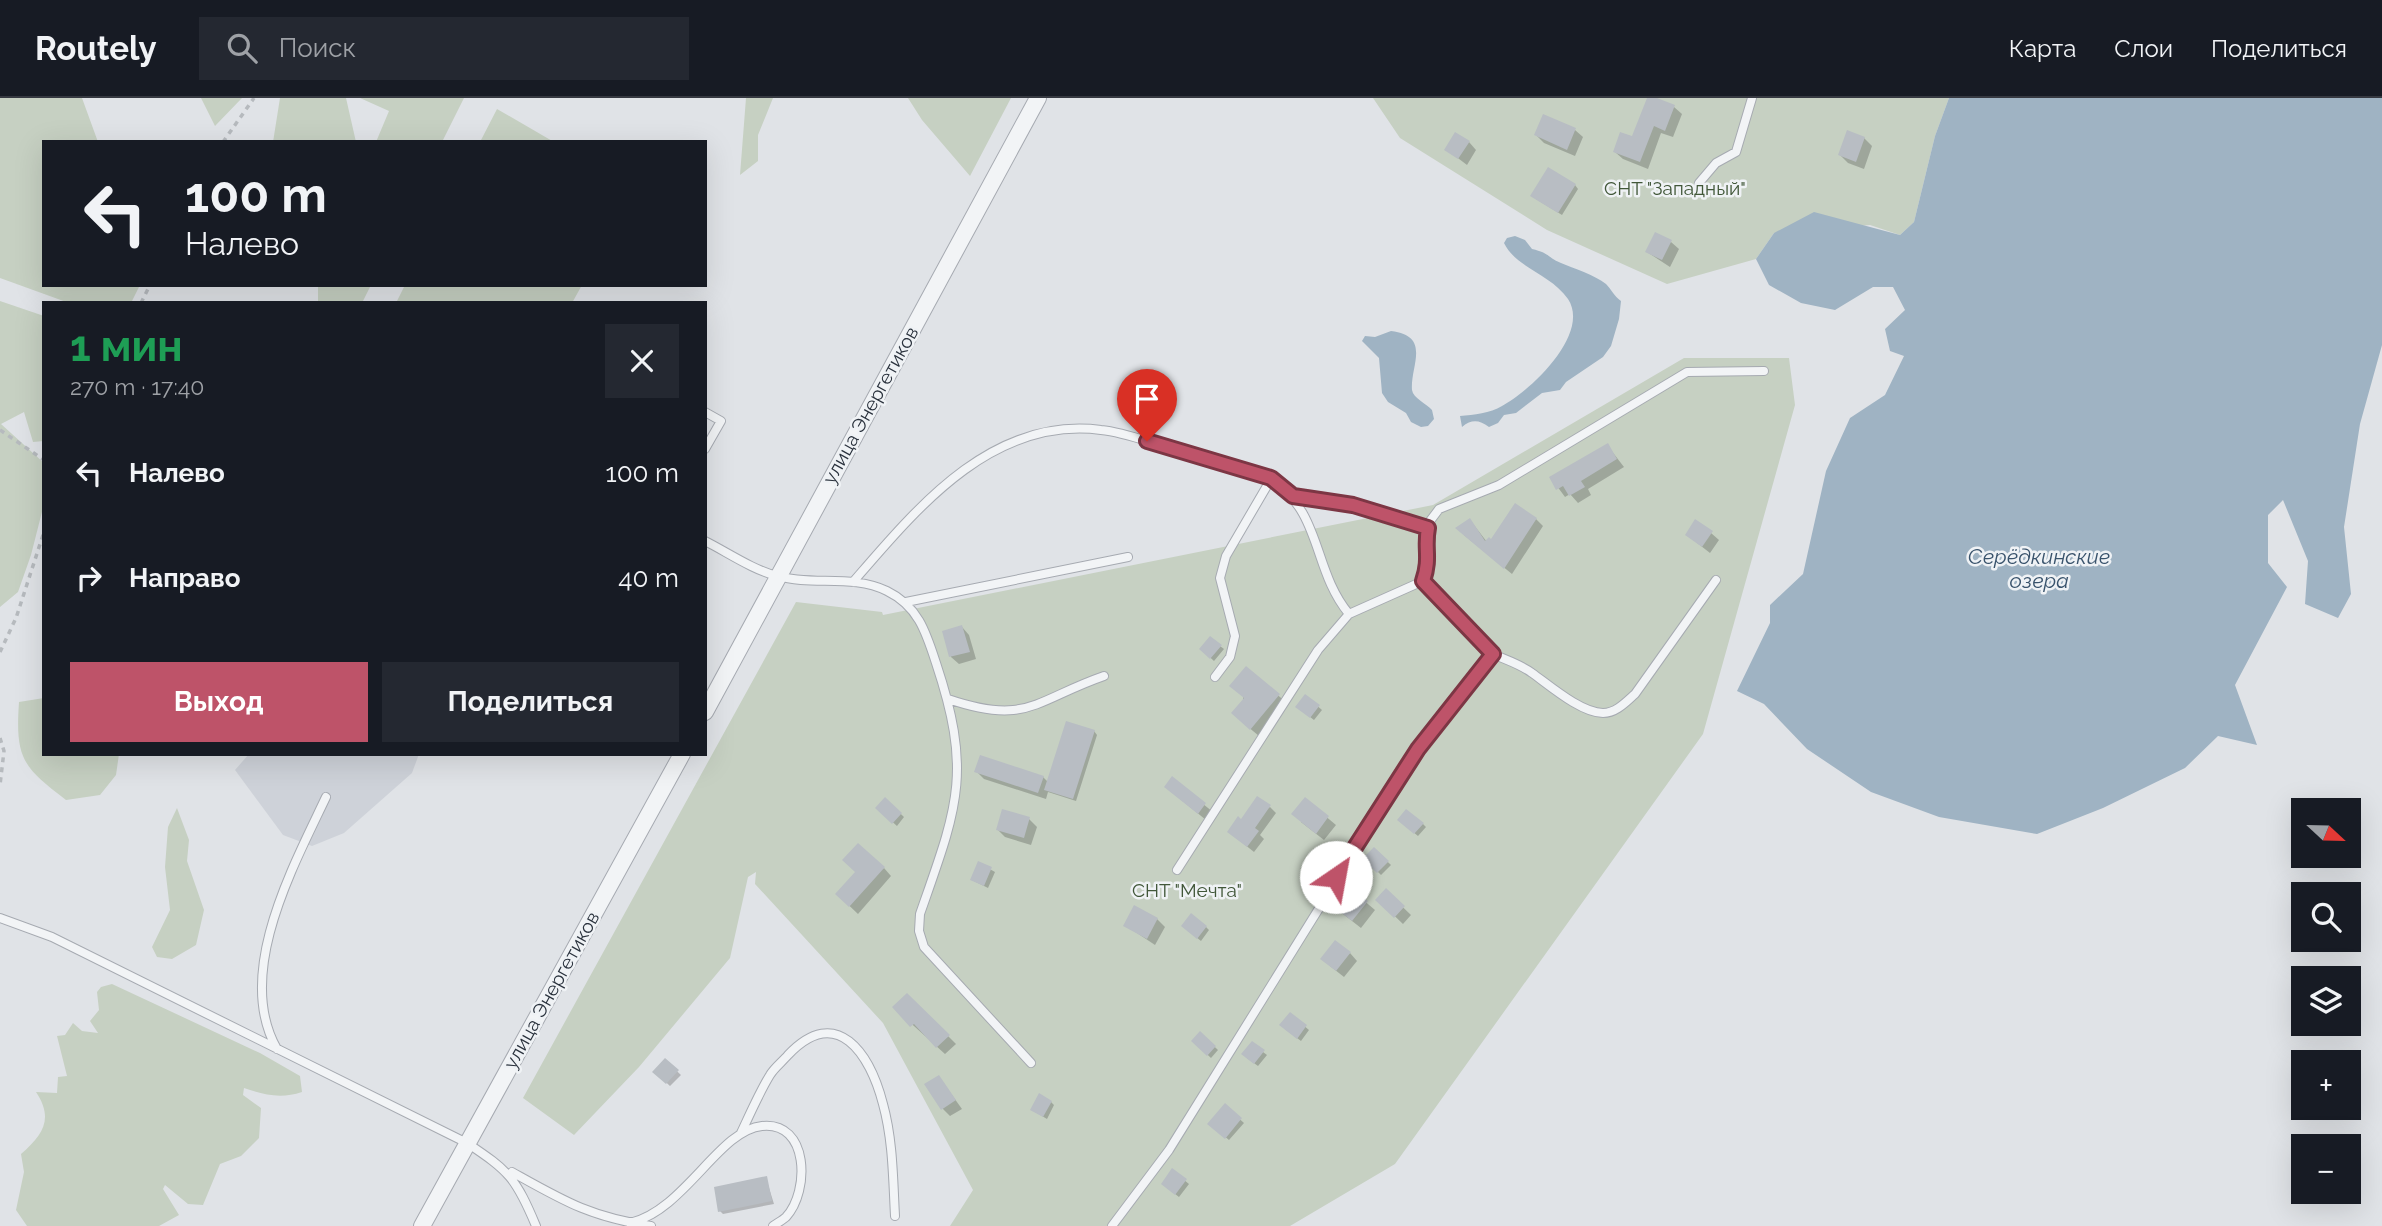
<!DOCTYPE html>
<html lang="ru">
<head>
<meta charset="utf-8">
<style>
  :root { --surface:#171b24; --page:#242831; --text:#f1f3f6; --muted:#9ea1a6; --line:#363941; --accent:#be5369 }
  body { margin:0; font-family:Raleway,sans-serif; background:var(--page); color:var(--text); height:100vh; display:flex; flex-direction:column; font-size:26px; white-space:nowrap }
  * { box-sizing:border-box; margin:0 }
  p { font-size:23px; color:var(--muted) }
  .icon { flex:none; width:38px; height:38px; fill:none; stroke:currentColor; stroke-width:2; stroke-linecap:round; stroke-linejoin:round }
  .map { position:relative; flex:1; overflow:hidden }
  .panel { position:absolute; left:42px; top:203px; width:665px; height:455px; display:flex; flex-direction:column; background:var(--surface); border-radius:0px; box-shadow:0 7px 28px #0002 }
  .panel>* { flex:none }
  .top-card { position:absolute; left:42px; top:42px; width:665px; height:147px; border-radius:0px; box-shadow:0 7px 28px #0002; background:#171b24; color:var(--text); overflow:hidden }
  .needle { width:46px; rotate:112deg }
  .controls { position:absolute; left:2291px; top:700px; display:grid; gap:14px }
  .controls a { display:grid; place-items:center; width:70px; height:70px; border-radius:0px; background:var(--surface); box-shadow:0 7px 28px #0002; font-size:35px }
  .pin { position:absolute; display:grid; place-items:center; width:60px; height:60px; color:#fff; margin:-72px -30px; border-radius:50% 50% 50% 0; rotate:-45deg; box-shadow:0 0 7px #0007 }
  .pin .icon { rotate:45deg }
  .me { position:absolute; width:77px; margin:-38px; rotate:33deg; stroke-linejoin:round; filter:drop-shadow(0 0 5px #0008) }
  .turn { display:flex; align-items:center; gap:24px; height:147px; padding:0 28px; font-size:32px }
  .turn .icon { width:91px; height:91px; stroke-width:2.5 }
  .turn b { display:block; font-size:49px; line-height:60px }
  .round { display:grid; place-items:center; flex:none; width:74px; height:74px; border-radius:0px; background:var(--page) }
  .overview { display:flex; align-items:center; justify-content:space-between; height:119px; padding:0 28px }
  h1 { font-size:42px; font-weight:700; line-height:52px; color:#1e9e55 }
  .button { display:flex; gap:14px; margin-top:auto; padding:14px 28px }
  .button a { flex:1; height:80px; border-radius:0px; background:var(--accent); color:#fff; font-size:28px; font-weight:700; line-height:80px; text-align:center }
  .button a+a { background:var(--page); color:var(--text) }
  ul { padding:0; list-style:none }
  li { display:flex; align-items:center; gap:21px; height:105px; padding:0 28px }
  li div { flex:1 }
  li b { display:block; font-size:26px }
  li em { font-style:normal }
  header { display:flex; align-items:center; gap:42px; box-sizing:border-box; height:98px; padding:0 35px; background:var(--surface); border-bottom:2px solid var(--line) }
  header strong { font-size:33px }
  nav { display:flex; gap:38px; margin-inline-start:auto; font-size:24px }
  .search { width:490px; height:63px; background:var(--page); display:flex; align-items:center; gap:18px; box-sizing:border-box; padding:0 24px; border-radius:0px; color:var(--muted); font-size:26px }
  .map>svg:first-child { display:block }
</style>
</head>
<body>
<header>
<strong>Routely</strong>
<div class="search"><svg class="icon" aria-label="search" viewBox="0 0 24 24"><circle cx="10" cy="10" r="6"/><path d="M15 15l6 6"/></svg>Поиск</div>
<nav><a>Карта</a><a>Слои</a><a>Поделиться</a></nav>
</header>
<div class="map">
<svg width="2382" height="1128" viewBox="0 0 2382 1128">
  <rect width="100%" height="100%" fill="#e0e3e7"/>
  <!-- built -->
  <path fill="#ced2d9" d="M249,656H419L412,675L344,735L312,748L283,737L235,672Z"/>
  <!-- green -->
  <path fill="#c6d0c2" d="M0,0H82L98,44H44V187H140L131,205H69L0,180Z
    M201,0H242L215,28Z
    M280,0H346L356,44H273Z
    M360,0H464L442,44H376L389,13Z
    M746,0H773L758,37V63L740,77Z
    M908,0H1011L970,78L922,22Z
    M1373,0H1949L1935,38L1914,124L1900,137L1870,127L1774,135L1756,161L1667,186L1547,132L1400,40Z
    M497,11L554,44H480Z
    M318,187H371L362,205H318Z
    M405,187H582L572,205H396Z
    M0,203L44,218V343L33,344L24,314L1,326L44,365V406L31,457L18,494L0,509Z
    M1684,260H1789L1795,307L1703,636L1395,1066L1290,1128H950L973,1092L883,925L755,786L756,774L748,779L730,860L639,969L574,1037L523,1000L796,504L882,514L883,517L1433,407Z
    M44,600V656H119L116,677L100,697L66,702C23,669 15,661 19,604Z
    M177,710L189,742L187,763L204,812L196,847L172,861L157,859L152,849L170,812L165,769L168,729Z
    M112,886L260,955L300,978L302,994C281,1001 264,997 244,990L243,997L261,1010L259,1040L241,1058L220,1066L203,1107L188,1106L165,1087L163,1091L179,1117L159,1128H27L16,1112L24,1074L21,1056C43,1037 54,1021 36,994L57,995L58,979L67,978L57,938L65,937L73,925L82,933L98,935L90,923L99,912L97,894L101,889Z"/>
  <!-- water -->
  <path fill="#9fb3c3" d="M1949,0H2382V247L2360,326L2344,429L2351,496L2338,520L2305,506L2308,463L2283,402L2268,417V465L2287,489L2235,587L2257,647L2218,638L2185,670L2103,710L2037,736L1939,719L1871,694L1807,651L1764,606L1737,593L1770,525V507L1803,476L1826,373L1850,320L1885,297L1904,258L1890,253L1885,231L1905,212L1893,189H1873L1835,212L1801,205L1769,187L1756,161L1774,135L1814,114L1900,137L1914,124L1935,38Z
    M1515,138L1525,142L1532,151C1550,155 1548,160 1561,165C1573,170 1595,177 1606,186C1611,191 1614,198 1621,203L1619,221L1611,248L1603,259L1566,284L1560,292L1542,295L1516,315L1504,317L1498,325L1489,329C1479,322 1472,321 1462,329L1460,318C1474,317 1490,315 1502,308C1530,293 1591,236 1568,201C1551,176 1516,170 1504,145L1507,140Z
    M1391,233C1432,238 1410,268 1412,292C1413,300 1427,306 1432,312L1434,321L1428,328L1421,329L1411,324L1406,315L1388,304L1382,295L1379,260L1362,243L1365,238L1375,239Z"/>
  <!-- shadow -->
  <path fill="#0003" d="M1648,0L1674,9L1682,16L1673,39L1661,35L1648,71L1623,61L1615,54L1633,40Z
    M1575,32L1583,39L1575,58L1544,45L1536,37Z
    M1864,40L1872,48L1864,71L1848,65L1840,57Z
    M1469,44L1476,52L1467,67L1446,51Z
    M1575,87L1578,91L1562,117L1536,101Z
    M1671,144L1679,151L1670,169L1647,154Z
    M1607,347L1624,369L1588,391L1591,397L1578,405L1570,396L1565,399L1551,380Z
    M1536,421L1543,428L1512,476L1464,437L1470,422L1487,444Z
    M1711,435L1719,442L1710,455L1687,437Z
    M962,529L969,537L976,561L959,566L951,559L944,534Z
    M1220,548L1224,551L1214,563L1201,551Z
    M1246,570L1287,605L1259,638L1241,623Z
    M1306,598L1322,612L1314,622L1301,612Z
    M1094,633L1097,637L1076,703L1048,694L1046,701L984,681L976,673L1043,679L1048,684Z
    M1172,681L1213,714L1206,722L1174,696Z
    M885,701L904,719L897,728L877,710Z
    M1305,701L1336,727L1324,742L1301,724Z
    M1270,709L1276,715L1260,737L1264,741L1254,754L1229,734Z
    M1029,721L1037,729L1031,747L1005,739L998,732Z
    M1402,725L1423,726L1426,729L1418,738Z
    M1374,751L1391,767L1381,777L1365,761Z
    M979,765L995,774L988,790L972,782Z
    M884,770L891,778L858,816L837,796Z
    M1349,790L1375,812L1361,830L1343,816Z
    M1386,793L1411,817L1403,826L1378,802Z
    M1157,821L1165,829L1155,847L1125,827Z
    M1206,829L1209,832L1201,843L1186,831Z
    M1350,855L1357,863L1344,879L1330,868Z
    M907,897L956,946L945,956L894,910Z
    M1290,916L1309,932L1301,943L1285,931Z
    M1200,935L1218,952L1211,960L1193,943Z
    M1263,954L1267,957L1258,968L1247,960Z
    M665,962L681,977L670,988L655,974Z
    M939,979L962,1011L950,1018L943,1011Z
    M1051,1004L1054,1007L1047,1021L1032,1012Z
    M1225,1008L1244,1025L1229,1042L1210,1026Z
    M1173,1073L1189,1086L1179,1099L1166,1089Z
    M766,1080L774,1106L723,1116L720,1113Z"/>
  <!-- building -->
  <path fill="#b8bdc3" d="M1647,0H1657L1675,7L1665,33L1654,28L1640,64L1613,54L1620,34L1632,38Z
    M1543,16L1576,30L1567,52L1534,37Z
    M1847,32L1865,39L1856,64L1838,57Z
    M1455,34L1470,43L1458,61L1444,52Z
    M1548,69L1576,86L1558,115L1530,98Z
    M1655,134L1672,142L1662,162L1645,154Z
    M1608,345L1617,361L1581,383L1585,389L1569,398L1563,388L1556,392L1549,379Z
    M1515,405L1537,420L1504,471L1455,430L1470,420L1485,443L1489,439L1491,441Z
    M1695,421L1713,433L1702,449L1685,437Z
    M962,527L970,554L949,559L942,533Z
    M1210,538L1222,547L1210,561L1199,551Z
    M1246,568L1280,596L1250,632L1231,615L1244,600L1229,588Z
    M1305,596L1320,607L1310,620L1295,609Z
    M1066,623L1095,632L1073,701L1044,692Z
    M980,657L1044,678L1038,695L974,674Z
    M1172,678L1206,705L1198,716L1164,689Z
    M1257,698L1271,707L1255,730L1259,733L1247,749L1227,734L1238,718L1241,721Z
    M885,699L902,715L892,726L875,710Z
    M1305,699L1329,718L1316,736L1291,716Z
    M1002,711L1030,719L1024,740L996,732Z
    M1406,711L1424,725L1414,736L1397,722Z
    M858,745L885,769L849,809L835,796L855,774L842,762Z
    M1374,749L1389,763L1377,775L1362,761Z
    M978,763L992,769L984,788L970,782Z
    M1349,788L1368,803L1352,823L1333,808Z
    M1386,790L1405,808L1394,820L1375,802Z
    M1134,807L1158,820L1147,841L1123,828Z
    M1191,815L1207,828L1197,841L1181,828Z
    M1335,842L1351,854L1336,873L1320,861Z
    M907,895L950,937L936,950L914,926L910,929L892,909Z
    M1290,914L1307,927L1297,941L1279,927Z
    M1200,933L1216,948L1207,958L1191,943Z
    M1252,943L1265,952L1254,966L1241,956Z
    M665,960L679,972L666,986L652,974Z
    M939,977L956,1002L941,1012L924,986Z
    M1039,995L1052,1003L1043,1019L1030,1012Z
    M1225,1005L1242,1020L1225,1041L1207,1026Z
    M1172,1070L1187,1081L1175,1097L1161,1086Z
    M767,1078L772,1103L718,1114L714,1089Z"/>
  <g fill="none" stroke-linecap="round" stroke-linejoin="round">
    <defs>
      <path id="service" d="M1699,85L1716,65L1736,54L1752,0
        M705,314L721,323L705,351
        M1293,398L1353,407L1428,430
        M705,443C727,454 753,472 777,478C813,488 853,476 887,493C918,508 926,534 936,565C973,676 957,710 920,816L919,833L924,849L1031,965
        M1423,483L1430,463L1426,440L1430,423L1439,411L1499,387L1687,274L1764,273
        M853,484C917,410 992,318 1101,332C1122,334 1143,342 1163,348C1199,359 1235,370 1271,381C1323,416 1312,471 1349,516
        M906,504L1128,459
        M1493,556C1506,562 1520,566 1532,575C1549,587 1581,615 1603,615C1616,615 1626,604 1635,596L1716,482
        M1215,579L1230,559L1235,538L1220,480L1226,458L1271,381
        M948,601C1027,628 1035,602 1104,578
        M0,820L52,839L467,1045C509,1073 516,1080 536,1128
        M277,951C234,876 293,769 326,699
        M741,1035C750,1016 759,995 770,977C774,970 782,964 788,957C837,905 870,956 883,1006C893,1042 893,1081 895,1118
        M512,1074C564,1103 590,1119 651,1128
        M630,1125C685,1112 719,1032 762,1028C809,1023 810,1093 786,1119C783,1122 777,1125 773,1128
        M1112,1128L1169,1052L1418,651L1493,556L1423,483L1349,516L1318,552L1177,772"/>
      <path id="minor" d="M705,614L1038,0
        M422,1128L682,656"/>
    </defs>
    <!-- service casing -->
    <use href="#service" stroke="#a6aab1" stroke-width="10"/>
    <!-- minor casing -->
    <use href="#minor" stroke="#a6aab1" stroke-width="18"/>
    <!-- path -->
    <path stroke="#b6babe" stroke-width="3.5" stroke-dasharray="5 5" stroke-linecap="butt" d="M223,44L254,0
      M141,205L150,187
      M0,332L44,362
      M0,554L16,520L44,434
      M0,640L4,653L0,687"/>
    <!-- service -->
    <use href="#service" stroke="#f2f4f6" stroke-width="8"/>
    <!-- minor -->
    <use href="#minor" stroke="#f2f4f6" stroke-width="16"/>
  </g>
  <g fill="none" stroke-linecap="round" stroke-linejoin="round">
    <defs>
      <path id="route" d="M1147,343L1271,380L1293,398L1353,407L1428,430C1424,450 1431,460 1423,483L1493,556L1418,651L1336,779"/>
    </defs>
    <!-- route casing -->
    <use href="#route" stroke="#7c3644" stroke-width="18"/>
    <!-- route -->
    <use href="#route" stroke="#be5369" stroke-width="12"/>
  </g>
  <g text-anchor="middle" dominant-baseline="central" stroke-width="5" stroke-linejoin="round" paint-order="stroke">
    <!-- park labels -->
    <g font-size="19" fill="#415739" stroke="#eff2f5">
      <text x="1675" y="90">СНТ "Западный"</text>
      <text x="1187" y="792">СНТ "Мечта"</text>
    </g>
    <!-- street labels -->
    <g font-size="19" fill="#2a323d" stroke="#eff2f5">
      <text transform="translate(870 307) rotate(-61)">улица Энергетиков</text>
      <text transform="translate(551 892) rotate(-61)">улица Энергетиков</text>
    </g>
    <!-- water labels -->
    <g font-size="21" font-style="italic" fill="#39536c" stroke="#eff2f5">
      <text x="2039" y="458">Серёдкинские<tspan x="2039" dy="24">озера</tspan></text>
    </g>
  </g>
</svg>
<div class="controls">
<a><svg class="needle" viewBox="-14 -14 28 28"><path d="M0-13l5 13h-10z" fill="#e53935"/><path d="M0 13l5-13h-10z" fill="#9ea1a6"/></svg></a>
<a><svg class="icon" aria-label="search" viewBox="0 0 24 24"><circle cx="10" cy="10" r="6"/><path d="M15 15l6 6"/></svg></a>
<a><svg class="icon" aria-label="layers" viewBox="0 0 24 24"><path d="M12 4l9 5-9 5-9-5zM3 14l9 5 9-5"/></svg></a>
<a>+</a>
<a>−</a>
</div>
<div class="pin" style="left:1147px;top:343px;background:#d93025"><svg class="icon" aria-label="arrive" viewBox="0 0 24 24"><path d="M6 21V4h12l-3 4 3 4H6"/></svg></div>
<svg class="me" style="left:1336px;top:779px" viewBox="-20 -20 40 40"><circle r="19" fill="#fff"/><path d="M0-13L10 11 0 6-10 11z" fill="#be5369"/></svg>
<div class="top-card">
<div class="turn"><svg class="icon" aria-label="left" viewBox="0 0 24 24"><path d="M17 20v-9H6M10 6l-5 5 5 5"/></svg><div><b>100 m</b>Налево</div></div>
</div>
<section class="panel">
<div class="overview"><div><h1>1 мин</h1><p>270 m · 17:40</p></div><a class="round"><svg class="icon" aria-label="close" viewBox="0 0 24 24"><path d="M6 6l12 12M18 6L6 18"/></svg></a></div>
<ul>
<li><svg class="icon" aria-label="left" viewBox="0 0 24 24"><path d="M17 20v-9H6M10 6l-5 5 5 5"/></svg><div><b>Налево</b></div><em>100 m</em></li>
<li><svg class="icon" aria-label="right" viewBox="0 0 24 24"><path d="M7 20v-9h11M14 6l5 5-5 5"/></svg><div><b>Направо</b></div><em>40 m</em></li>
</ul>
<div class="button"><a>Выход</a><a>Поделиться</a></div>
</section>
</div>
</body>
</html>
